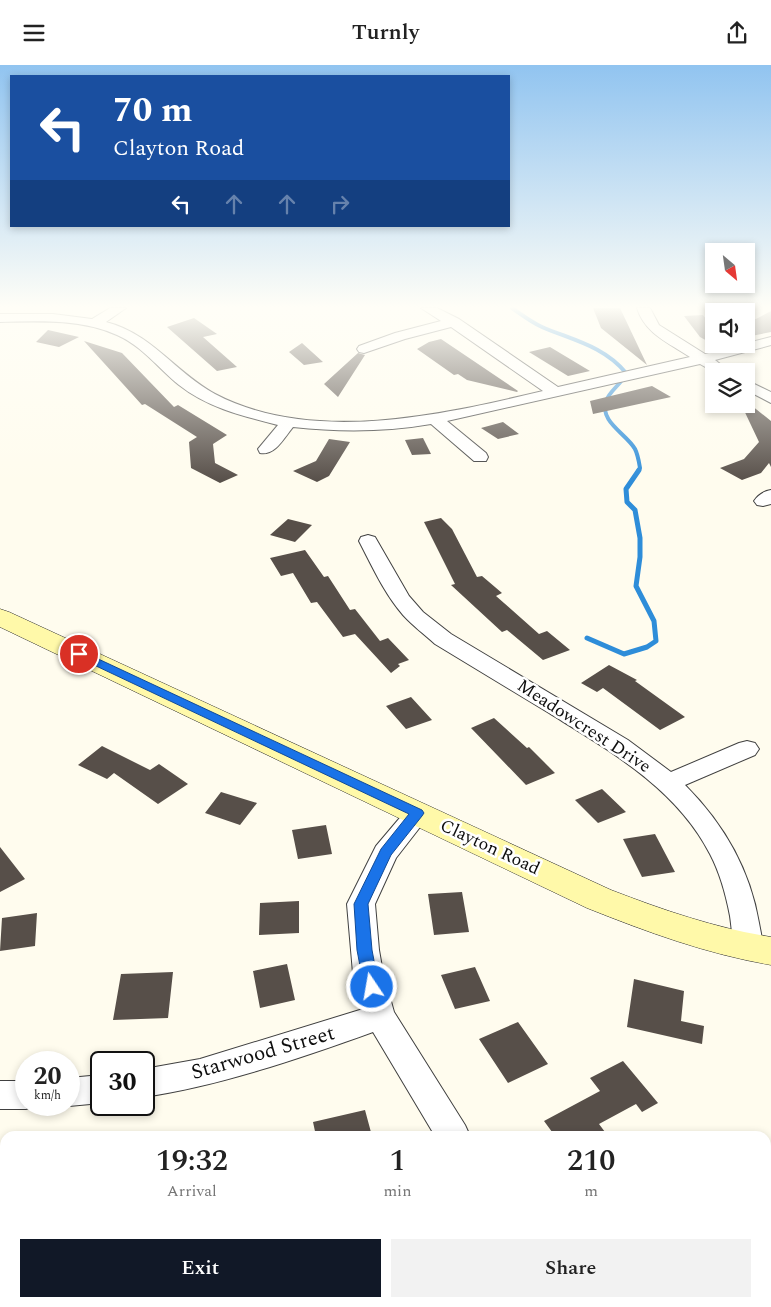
<!DOCTYPE html>
<html lang="en">
<head>
<meta charset="utf-8">
<style>
  :root { --surface:#fff; --page:#f2f2f2; --text:#222; --muted:#767676; --accent:#111827 }
  body { margin:0; font-family:Spectral,serif; background:var(--page); color:var(--text); height:100vh; display:flex; flex-direction:column; font-size:19px; white-space:nowrap }
  * { box-sizing:border-box; margin:0 }
  p { font-size:16px; color:var(--muted) }
  .icon { flex:none; width:28px; height:28px; fill:none; stroke:currentColor; stroke-width:2; stroke-linecap:round; stroke-linejoin:round }
  .map { position:relative; flex:1; overflow:hidden }
  .details { position:absolute; left:0px; top:1066px; width:771px; height:176px; display:flex; flex-direction:column; background:var(--surface); border-radius:15px 15px 0 0; box-shadow:0 2px 8px #0003 }
  .details>* { flex:none }
  .top-card { position:absolute; left:10px; top:10px; width:500px; height:152px; border-radius:0px; box-shadow:0 2px 8px #0003; background:#1a4fa0; color:#fff; overflow:hidden }
  .needle { width:32px; rotate:151deg }
  .tools { position:absolute; left:705px; top:178px; display:grid; gap:10px }
  .tools a { display:grid; place-items:center; width:50px; height:50px; border-radius:0px; background:var(--surface); box-shadow:0 2px 8px #0003; font-size:25px }
  .speed { position:absolute; left:15px; top:986px; display:flex; gap:10px; font-size:25px; font-weight:700; text-align:center }
  .speed>* { display:grid; place-content:center; width:65px; height:65px; border-radius:50%; background:var(--surface); box-shadow:0 2px 8px #0003; line-height:1 }
  .speed small { font-size:12px; font-weight:400 }
  .speed .limit { border:2px solid #111; border-radius:8px; background:#fff; color:#111 }
  .pin { position:absolute; display:grid; place-items:center; width:42px; height:42px; color:#fff; margin:-21px; border:2px solid #fff; border-radius:50%; box-shadow:0 1px 5px #0007 }
  .me { position:absolute; width:55px; margin:-28px; rotate:348deg; stroke-linejoin:round; filter:drop-shadow(0 0 4px #0008) }
  .turn { display:flex; align-items:center; gap:18px; height:105px; padding:0 20px; font-size:22px }
  .turn .icon { width:65px; height:65px; stroke-width:2.5 }
  .turn b { display:block; font-size:35px; line-height:42px }
  .lanes { display:flex; align-items:center; height:48px; padding:0 20px; background:#0003; justify-content:center; gap:25px; direction:ltr }
  .lanes .off { opacity:.35 }
  .eta { display:flex; justify-content:space-evenly; align-items:center; height:85px; text-align:center }
  .eta b { font-size:30px; font-weight:600; line-height:35px }
  .action { display:flex; gap:10px; margin-top:auto; padding:10px 20px }
  .action a { flex:1; height:58px; border-radius:0px; background:var(--accent); color:#fff; font-size:20px; font-weight:600; line-height:58px; text-align:center }
  .action a+a { background:var(--page); color:var(--text) }
  header { display:flex; justify-content:space-between; align-items:center; height:65px; padding:0 20px; background:var(--surface); font-size:22px; font-weight:600 }
  .map>svg:first-child { display:block }
</style>
</head>
<body>
<header><svg class="icon" aria-label="menu" viewBox="0 0 24 24"><path d="M4 6h16M4 12h16M4 18h16"/></svg>Turnly<svg class="icon" aria-label="share" viewBox="0 0 24 24"><path d="M12 15V3M7 8l5-5 5 5M5 13v7h14v-7"/></svg></header>
<div class="map">
<svg width="771" height="1242" viewBox="0 0 771 1242">
  <rect width="100%" height="100%" fill="#fffcee"/>
  <g fill="none" stroke-linecap="round" stroke-linejoin="round">
    <!-- stream-far1 -->
    <path stroke="#2e8dd9" stroke-width="4" d="M512,243C522,250 531,257 542,262C572,275 604,281 626,308C622,319 610,325 606,336C599,357 627,369 635,384C638,390 639,397 640,403L638,406"/>
    <!-- stream -->
    <path stroke="#2e8dd9" stroke-width="5" d="M587,573L624,589L647,582L656,576L654,556L636,521L640,492V473L635,445L627,437L626,424L639,405"/>
  </g>
  <!-- building -->
  <path fill="#574f49" d="M593,243H620L647,300L601,263Z
    M771,246V267L746,272V252L756,254Z
    M703,250L714,264V279H726L728,281L720,283L700,272L684,251Z
    M194,253L217,269L203,272L237,302L217,306L167,262Z
    M48,265L79,272L59,282L36,277Z
    M441,274L518,326L517,327L467,315L458,309L454,310L417,284L429,277Z
    M84,276L122,288L174,342L178,340L227,370L213,379L215,398L238,410L220,418L191,403L189,377L197,372L145,339L142,340Z
    M302,278L323,297L304,300L289,287Z
    M550,282L590,306L568,311L529,287Z
    M358,288L365,290L338,332L324,319Z
    M652,321L671,332L593,349L590,336Z
    M746,336L771,356V402L769,398L761,408L742,415L720,403L744,394L759,377L741,339H746Z
    M503,357L519,369L498,374L481,363Z
    M423,373L431,389L412,390L405,375Z
    M329,374L350,377L329,411L317,417L293,406L316,396Z
    M441,453L452,464L477,512L482,511L502,528L496,531L539,569L547,566L570,585L543,595L507,565L502,567L451,520L455,519L424,457Z
    M288,454L312,460L295,477L270,470Z
    M305,485L324,512L328,511L350,545L355,544L380,576L388,573L409,595L398,599L400,601L391,608L355,569L343,572L317,537L311,538L293,508L281,511L270,493Z
    M609,600L637,615L635,616L685,652L660,665L603,623L597,627L581,618Z
    M411,632L432,655L406,664L386,641Z
    M494,653L527,683L529,682L555,708L526,720L471,663Z
    M102,681L150,705L159,699L188,719L158,739L114,708L107,714L78,700Z
    M602,724L626,747L598,758L575,735Z
    M221,727L257,738L240,760L205,748Z
    M326,760L332,789L298,794L292,765Z
    M655,769L675,807L642,812L623,774Z
    M0,782L25,814L0,827Z
    M462,827L469,867L434,870L428,829Z
    M299,836V868L259,870L260,838Z
    M37,848L35,881L0,886L2,853Z
    M287,899L295,935L260,943L253,906Z
    M475,902L490,936L455,944L441,910Z
    M173,907L168,953L113,955L121,909Z
    M634,914L684,926L681,956L704,961L702,979L627,962Z
    M518,957L548,999L508,1018L479,974Z
    M623,996L658,1038L642,1047L636,1039L599,1059L608,1071H555L544,1056L600,1026L590,1013Z
    M365,1045L372,1071H316L313,1057Z"/>
  <g fill="none" stroke-linecap="round" stroke-linejoin="round">
    <defs>
      <path id="street" d="M110,243H126L106,257C151,268 176,308 215,329C312,380 442,350 543,326L451,262L405,274L364,288L359,287L357,284L359,281L395,268L441,256L421,243H437L459,254L558,322L690,292C669,278 645,269 637,243H650L659,260L705,289L771,272V280L715,295L729,306L714,307L700,299L447,356L486,388L488,392L486,396H474L431,359C385,367 339,367 293,362C284,373 275,391 260,388L258,384L278,360C243,351 208,343 179,320C158,303 142,281 117,270C81,254 39,256 0,257V249H53L92,254Z
        M746,315L771,327V338L746,325Z
        M771,425V439L763,441L757,440L754,436C758,430 764,426 771,425Z
        M368,470L375,472L409,531L423,547L451,569L628,675L671,707L739,678L747,676L755,678L759,684L755,690L685,720C723,758 750,804 759,858C761,870 765,880 759,891L749,894L739,891C732,879 732,864 730,851C726,830 720,808 710,789C676,723 610,686 549,648C511,625 473,602 435,579C424,569 413,561 403,550C384,528 372,501 359,476L361,472Z
        M418,739L427,742L431,748L396,793L375,839L379,885L383,908L394,947L465,1060L470,1071H435L373,967C301,993 219,1021 144,1032V1004L200,994L363,944L353,908L347,839L376,781L409,742Z
        M101,1010V1038L69,1041L65,1040H69V1013Z
        M0,1016H26V1040H37L26,1044H0Z
        M536,1238H575L577,1242H538Z"/>
      <path id="secondary" d="M0,544L9,547L611,825C663,845 715,863 771,872V900C707,889 647,867 587,843L0,562Z"/>
    </defs>
    <!-- street casing -->
    <use href="#street" stroke="#404040" stroke-width="2"/>
    <!-- secondary casing -->
    <use href="#secondary" stroke="#2f2f2f" stroke-width="1"/>
    <!-- street -->
    <use href="#street" fill="#fff" fill-rule="evenodd"/>
    <!-- secondary -->
    <use href="#secondary" fill="#fff9a9" fill-rule="evenodd"/>
  </g>
  <!-- sky -->
  <linearGradient id="sky" x2="0" y2="1"><stop stop-color="#91c4f0"/><stop offset="0.58" stop-color="#fffef7"/><stop offset="1" stop-color="#fffef7" stop-opacity="0"/></linearGradient>
  <rect width="771" height="417" fill="url(#sky)"/>
  <!-- route -->
  <path fill="#1a73e8" stroke="#114b97" d="M79,585L422,745L424,748L422,751L391,790L368,839L372,885L379,922L377,926L372,928L366,926L364,922L357,885L354,839L381,784L409,749L75,591L73,589Z"/>
  <g text-anchor="middle" dominant-baseline="central" stroke-width="5" stroke-linejoin="round" paint-order="stroke">
    <!-- street labels -->
    <g font-size="18" fill="#0d0d0d" stroke="#fff">
      <text transform="translate(584 661) rotate(33)">Meadowcrest Drive</text>
      <text transform="translate(490 782) rotate(25)">Clayton Road</text>
    </g>
    <!-- near-street labels -->
    <g font-size="21" fill="#0d0d0d" stroke="#fff">
      <text transform="translate(263 988) rotate(-16)">Starwood Street</text>
    </g>
  </g>
</svg>
<div class="tools">
<a><svg class="needle" viewBox="-14 -14 28 28"><path d="M0-13l5 13h-10z" fill="#e53935"/><path d="M0 13l5-13h-10z" fill="#767676"/></svg></a>
<a><svg class="icon" aria-label="sound" viewBox="0 0 24 24"><path d="M4 9h4l5-4v14l-5-4H4zM17 9q2 3 0 6"/></svg></a>
<a><svg class="icon" aria-label="layers" viewBox="0 0 24 24"><path d="M12 4l9 5-9 5-9-5zM3 14l9 5 9-5"/></svg></a>
</div>
<div class="speed"><div>20<small>km/h</small></div><div class="limit">30</div></div>
<div class="pin" style="left:79px;top:589px;background:#d93025"><svg class="icon" aria-label="arrive" viewBox="0 0 24 24"><path d="M6 21V4h12l-3 4 3 4H6"/></svg></div>
<svg class="me" style="left:372px;top:922px" viewBox="-20 -20 40 40"><circle r="17" fill="#1a73e8" stroke="#fff" stroke-width="3"/><path d="M0-11L8 9 0 5-8 9z" fill="#fff"/></svg>
<div class="top-card">
<div class="turn"><svg class="icon" aria-label="left" viewBox="0 0 24 24"><path d="M17 20v-9H6M10 6l-5 5 5 5"/></svg><div><b>70 m</b>Clayton Road</div></div>
<div class="lanes"><svg class="icon" aria-label="left" viewBox="0 0 24 24"><path d="M17 20v-9H6M10 6l-5 5 5 5"/></svg><svg class="icon off" aria-label="ahead" viewBox="0 0 24 24"><path d="M12 20V5M6 11l6-6 6 6"/></svg><svg class="icon off" aria-label="ahead" viewBox="0 0 24 24"><path d="M12 20V5M6 11l6-6 6 6"/></svg><svg class="icon off" aria-label="right" viewBox="0 0 24 24"><path d="M7 20v-9h11M14 6l5 5-5 5"/></svg></div>
</div>
<section class="details">
<div class="eta">
<div><b>19:32</b><p>Arrival</p></div>
<div><b>1</b><p>min</p></div>
<div><b>210</b><p>m</p></div>
</div>
<div class="action"><a>Exit</a><a>Share</a></div>
</section>
</div>
</body>
</html>
